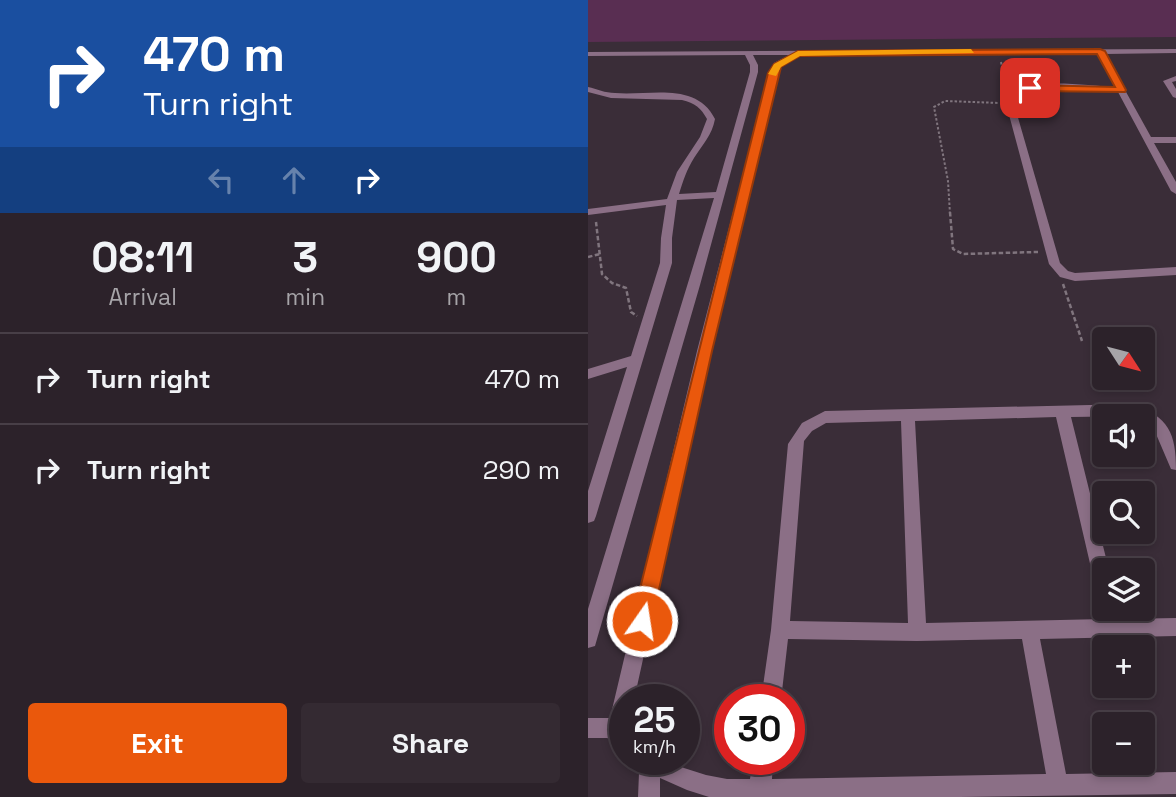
<!DOCTYPE html>
<html lang="en">
<head>
<meta charset="utf-8">
<style>
  :root { --surface:#2c222a; --page:#342a32; --text:#f1f3f6; --muted:#a6a4a8; --line:#483f47; --accent:#ea580c }
  body { margin:0; font-family:"Space Grotesk",sans-serif; background:var(--page); color:var(--text); height:100vh; display:flex; flex-direction:column; font-size:26px; white-space:nowrap }
  * { box-sizing:border-box; margin:0 }
  p { font-size:23px; color:var(--muted) }
  .icon { flex:none; width:38px; height:38px; fill:none; stroke:currentColor; stroke-width:2; stroke-linecap:round; stroke-linejoin:round }
  .map { position:relative; flex:1; overflow:hidden }
  .details { display:flex; flex-direction:column; background:var(--surface); width:588px }
  .details>* { flex:none }
  .banner { background:#1a4fa0; color:#fff; overflow:hidden }
  .needle { width:46px; rotate:126deg }
  .fabs { position:absolute; left:504px; top:327px; display:grid; gap:14px }
  .fabs a { display:grid; place-items:center; width:63px; height:63px; border-radius:7px; background:var(--surface); box-shadow:0 4px 10px #0003,0 0 0 2px var(--line); font-size:35px }
  .speed { position:absolute; left:21px; top:684px; display:flex; gap:14px; font-size:35px; font-weight:700; text-align:center }
  .speed>* { display:grid; place-content:center; width:91px; height:91px; border-radius:50%; background:var(--surface); box-shadow:0 4px 10px #0003,0 0 0 2px var(--line); line-height:1 }
  .speed small { font-size:18px; font-weight:400 }
  .speed .limit { border:10px solid #d22; background:#fff; color:#111 }
  .pin { position:absolute; display:grid; place-items:center; width:60px; height:60px; color:#fff; margin:-30px; border-radius:14px; box-shadow:0 4px 10px #0006 }
  .me { position:absolute; width:77px; margin:-38px; rotate:13deg; stroke-linejoin:round; filter:drop-shadow(0 0 5px #0008) }
  .turn { display:flex; align-items:center; gap:24px; height:147px; padding:0 28px; font-size:32px }
  .turn .icon { width:91px; height:91px; stroke-width:2.5 }
  .turn b { display:block; font-size:49px; line-height:60px }
  .lanes { display:flex; align-items:center; height:66px; padding:0 28px; background:#0003; justify-content:center; gap:35px; direction:ltr }
  .lanes .off { opacity:.35 }
  .eta { display:flex; justify-content:space-evenly; align-items:center; height:119px; text-align:center }
  .eta b { font-size:42px; font-weight:700; line-height:49px }
  .cta { display:flex; gap:14px; margin-top:auto; padding:14px 28px }
  .cta a { flex:1; height:80px; border-radius:7px; background:var(--accent); color:#fff; font-size:28px; font-weight:700; line-height:80px; text-align:center }
  .cta a+a { background:var(--page); color:var(--text) }
  ul { padding:0; list-style:none }
  li { display:flex; align-items:center; gap:21px; height:91px; padding:0 28px; border-top:2px solid var(--line) }
  li div { flex:1 }
  li b { display:block; font-size:26px }
  li em { font-style:normal }
  main { display:flex; flex:1; min-height:0 }
  .map>svg:first-child { display:block }
</style>
</head>
<body>
<main>
<section class="details">
<div class="banner">
<div class="turn"><svg class="icon" aria-label="right" viewBox="0 0 24 24"><path d="M7 20v-9h11M14 6l5 5-5 5"/></svg><div><b>470 m</b>Turn right</div></div>
<div class="lanes"><svg class="icon off" aria-label="left" viewBox="0 0 24 24"><path d="M17 20v-9H6M10 6l-5 5 5 5"/></svg><svg class="icon off" aria-label="ahead" viewBox="0 0 24 24"><path d="M12 20V5M6 11l6-6 6 6"/></svg><svg class="icon" aria-label="right" viewBox="0 0 24 24"><path d="M7 20v-9h11M14 6l5 5-5 5"/></svg></div>
</div>
<div class="eta">
<div><b>08:11</b><p>Arrival</p></div>
<div><b>3</b><p>min</p></div>
<div><b>900</b><p>m</p></div>
</div>
<ul>
<li><svg class="icon" aria-label="right" viewBox="0 0 24 24"><path d="M7 20v-9h11M14 6l5 5-5 5"/></svg><div><b>Turn right</b></div><em>470 m</em></li>
<li><svg class="icon" aria-label="right" viewBox="0 0 24 24"><path d="M7 20v-9h11M14 6l5 5-5 5"/></svg><div><b>Turn right</b></div><em>290 m</em></li>
</ul>
<div class="cta"><a>Exit</a><a>Share</a></div>
</section>
<div class="map">
<svg width="588" height="797" viewBox="0 0 588 797">
  <rect width="100%" height="100%" fill="#3a2d38"/>
  <!-- green -->
  <path fill="#592e52" d="M0,0H588V37L0,42Z"/>
  <g fill="none" stroke-linecap="round" stroke-linejoin="round">
    <!-- path-far1 -->
    <path stroke="#80757e" stroke-width="2" stroke-dasharray="2.5 2" stroke-linecap="butt" d="M413,62L418,86
      M362,214L360,181L346,107L357,101L411,103"/>
    <!-- path -->
    <path stroke="#80757e" stroke-width="2.5" stroke-dasharray="4.5 2.5" stroke-linecap="butt" d="M362,212L365,249L375,254L450,252
      M8,222L14,274L24,283L38,288L43,312L49,316
      M0,257L12,254
      M475,284L494,341"/>
    <!-- minor -->
    <path fill="#8b6f86" fill-rule="evenodd" d="M588,49V53L517,54L563,137H588V143H566L588,182V194L583,191L530,92C501,91 450,82 424,97L472,263L480,271L487,273L588,267V275L487,281L472,277L461,264L416,96C440,76 497,86 528,87L510,54L212,55L192,66L123,351L46,700H37V744L19,738H0V718H22L109,351L181,73L186,63L201,55H165L170,65V72L112,285L9,639L7,646L0,648V609L126,198L89,200L84,238V263L8,516L6,521L0,523V491L39,367L0,379V369L43,356L72,263L73,238L78,205L0,215V209L79,199L89,172L112,137L119,119C113,108 107,103 94,100L23,98L0,92V87C9,89 17,93 27,93C62,96 108,81 127,119C124,135 115,144 106,158C99,169 95,181 91,194L128,192L162,72V65L157,55L0,56V52Z
      M588,76V81L584,82L588,89V98L585,97L575,81Z
      M544,404C581,417 588,433 588,470L583,469L568,434L555,421V416L483,417L521,570H516V593L510,591L507,585L468,417L327,421L338,623L516,619L513,609L516,602V609H531L534,619L588,618V636L452,639L478,774L588,772V794L371,797H121L99,790L72,778V797H50L51,773L47,760H80L96,768L118,775L139,779H162L165,760H185L184,779L458,774L434,639L329,641L200,639L193,700H173L183,630L200,444L214,423L237,411ZM313,421L320,623L202,621L216,441L224,431L238,423Z"/>
  </g>
  <!-- route -->
  <path fill="#ea580c" stroke="#983908" stroke-width="2" d="M512,49L517,51L538,90L537,92L442,91L437,88L442,85L527,87L509,54L212,56L193,67L124,351L64,621L61,628L54,631L47,628L44,621L180,73L186,64L210,51Z"/>
  <!-- slow -->
  <path fill="#f59e0b" d="M383,49L386,53L212,56L193,67L188,76L180,74L186,64L210,51Z"/>
</svg>
<div class="fabs">
<a><svg class="needle" viewBox="-14 -14 28 28"><path d="M0-13l5 13h-10z" fill="#e53935"/><path d="M0 13l5-13h-10z" fill="#a6a4a8"/></svg></a>
<a><svg class="icon" aria-label="sound" viewBox="0 0 24 24"><path d="M4 9h4l5-4v14l-5-4H4zM17 9q2 3 0 6"/></svg></a>
<a><svg class="icon" aria-label="search" viewBox="0 0 24 24"><circle cx="10" cy="10" r="6"/><path d="M15 15l6 6"/></svg></a>
<a><svg class="icon" aria-label="layers" viewBox="0 0 24 24"><path d="M12 4l9 5-9 5-9-5zM3 14l9 5 9-5"/></svg></a>
<a>+</a>
<a>−</a>
</div>
<div class="speed"><div>25<small>km/h</small></div><div class="limit">30</div></div>
<div class="pin" style="left:442px;top:88px;background:#d93025"><svg class="icon" aria-label="arrive" viewBox="0 0 24 24"><path d="M6 21V4h12l-3 4 3 4H6"/></svg></div>
<svg class="me" style="left:54px;top:621px" viewBox="-20 -20 40 40"><circle r="17" fill="#ea580c" stroke="#fff" stroke-width="3"/><path d="M0-11L8 9 0 5-8 9z" fill="#fff"/></svg>
</div>
</main>
</body>
</html>
